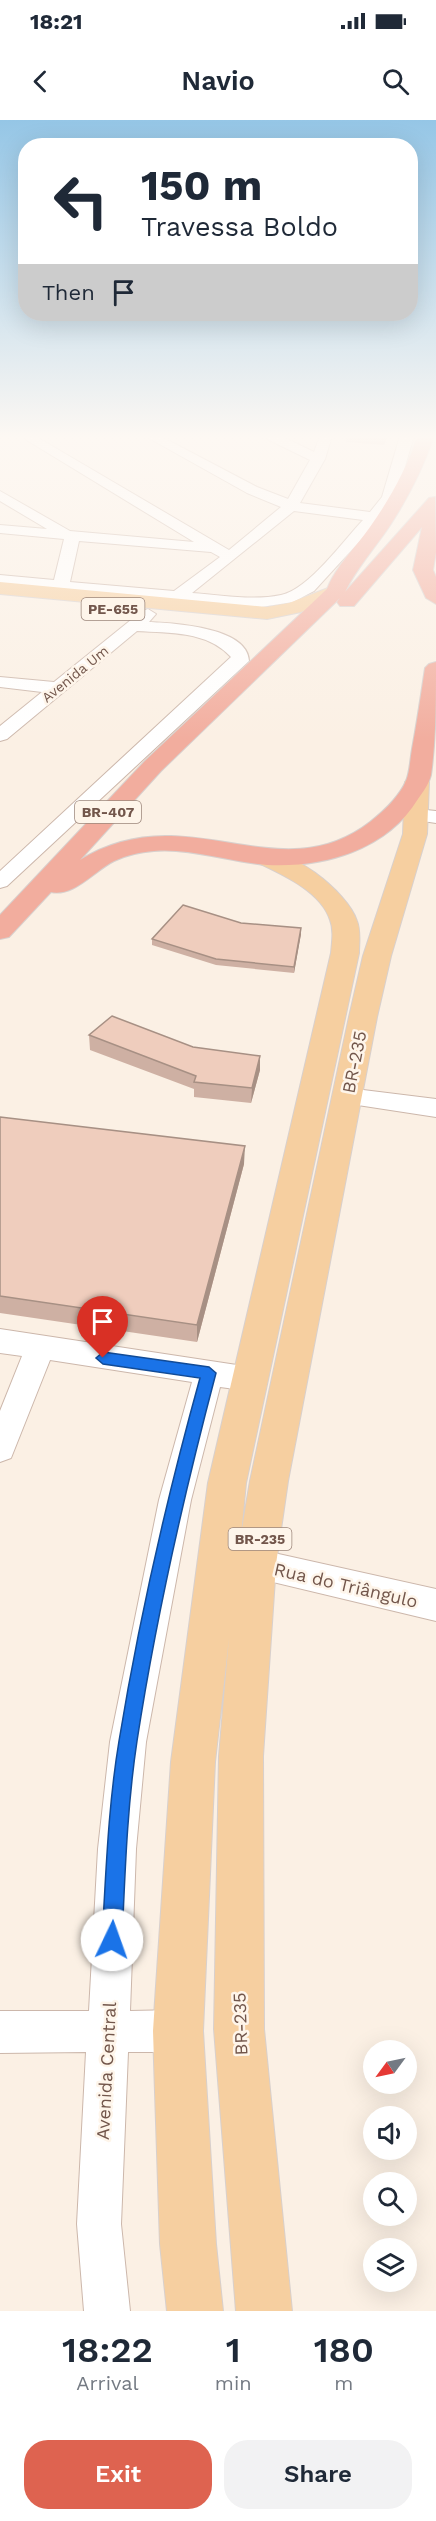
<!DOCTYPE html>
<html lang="en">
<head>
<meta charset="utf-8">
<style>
  :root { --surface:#fff; --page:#f2f2f3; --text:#1f2937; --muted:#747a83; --accent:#de6350 }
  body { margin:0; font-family:"Work Sans",sans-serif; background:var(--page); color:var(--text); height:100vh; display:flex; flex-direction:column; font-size:22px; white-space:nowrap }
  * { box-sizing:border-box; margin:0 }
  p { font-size:20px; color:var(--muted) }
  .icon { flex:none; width:33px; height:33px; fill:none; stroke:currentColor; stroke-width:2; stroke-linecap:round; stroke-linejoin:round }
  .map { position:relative; height:2191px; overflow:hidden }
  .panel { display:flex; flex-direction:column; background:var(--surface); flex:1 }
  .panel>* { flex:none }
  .banner { position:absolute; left:18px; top:18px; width:400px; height:183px; border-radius:24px; box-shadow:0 6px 24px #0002; background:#fff; color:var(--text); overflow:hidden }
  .needle { width:39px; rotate:237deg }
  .fabs { position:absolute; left:363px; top:1920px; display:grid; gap:12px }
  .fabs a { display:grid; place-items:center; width:54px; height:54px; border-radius:50%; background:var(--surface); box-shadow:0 6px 24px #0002; font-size:30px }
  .pin { position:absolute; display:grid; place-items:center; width:51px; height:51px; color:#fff; margin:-62px -26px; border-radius:50% 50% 50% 0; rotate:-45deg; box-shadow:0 0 6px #0007 }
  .pin .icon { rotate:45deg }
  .me { position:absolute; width:66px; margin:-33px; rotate:3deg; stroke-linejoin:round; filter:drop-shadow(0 0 4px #0008) }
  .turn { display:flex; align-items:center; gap:21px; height:126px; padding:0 24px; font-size:27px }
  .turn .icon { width:78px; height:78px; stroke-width:2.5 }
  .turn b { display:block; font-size:42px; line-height:51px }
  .then { display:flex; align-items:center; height:57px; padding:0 24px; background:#0003; gap:12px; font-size:22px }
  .eta { display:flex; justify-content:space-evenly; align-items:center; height:102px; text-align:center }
  .eta b { font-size:36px; font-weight:600; line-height:42px }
  .button { display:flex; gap:12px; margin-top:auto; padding:12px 24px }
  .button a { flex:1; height:69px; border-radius:24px; background:var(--accent); color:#fff; font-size:24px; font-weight:600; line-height:69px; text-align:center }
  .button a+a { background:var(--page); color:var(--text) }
  .status { display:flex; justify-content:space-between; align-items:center; height:42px; padding:0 30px; background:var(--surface); direction:ltr }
  .status svg { height:16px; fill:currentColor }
  header { display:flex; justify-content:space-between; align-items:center; height:78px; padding:0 24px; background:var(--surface); font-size:27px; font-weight:600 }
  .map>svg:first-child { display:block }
</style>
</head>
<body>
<div class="status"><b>18:21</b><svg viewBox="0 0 49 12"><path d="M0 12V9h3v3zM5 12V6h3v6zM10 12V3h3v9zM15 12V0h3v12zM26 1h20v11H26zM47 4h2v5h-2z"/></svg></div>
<header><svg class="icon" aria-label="back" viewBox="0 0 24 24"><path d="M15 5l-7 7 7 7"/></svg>Navio<svg class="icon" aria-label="search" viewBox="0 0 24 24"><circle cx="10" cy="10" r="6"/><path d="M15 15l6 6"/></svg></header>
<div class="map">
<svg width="436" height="2191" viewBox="0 0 436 2191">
  <rect width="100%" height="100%" fill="#fbf0e4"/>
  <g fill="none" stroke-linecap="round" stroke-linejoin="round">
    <defs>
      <path id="minor" d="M20,316H35L229,430L281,387L247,373L145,316H160L257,367L288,379L310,340L267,319L266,316H281L314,332L320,316H332L325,339L300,383L370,392L382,377L400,316H414L396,377L379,400L314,471L293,482L255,488L181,481L173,484L165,480L0,465V455L54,460L64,419L0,413V405L47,409L0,381V371L70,411L194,422ZM294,391L363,400C343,421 309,469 281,475C252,481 221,475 192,473ZM79,421L211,432L220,437L174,471L70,462Z
        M148,489L156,494L149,502C172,503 248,507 249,541L7,766L0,768V751L231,537C207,511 170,513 137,511L7,619L0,621V606L42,572L0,567V557L54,562L142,491Z
        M416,689L436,691V703L409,699L406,695L409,691Z
        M347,968L436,979V997L338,982L335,976L338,970Z
        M0,1209L250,1247L261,1250L265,1259L261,1268L250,1271L220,1267L191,1380L146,1622L136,1729L130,1891L178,1890L193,1896L199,1911L193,1926L178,1932H128L121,2104L130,2191H84L77,2104L86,1932L0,1933V1891H89L98,1729L110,1622L159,1380L192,1262L50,1240L11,1338L0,1342V1291L22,1236L0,1233Z
        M256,1429L436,1469V1501L244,1455L239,1444L244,1433Z"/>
      <path id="major" d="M0,462L267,487L289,483L336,465L346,471L343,475L301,492L267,499L0,474Z
        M417,655L425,657L429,662L427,714L391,836L377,897L288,1361L276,1444L263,1636L264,1909L292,2191H236L214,1909L219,1636L229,1518L215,1642L203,1911L216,2124L223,2191H167L160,2124L153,1911L171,1642L208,1363L331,833C332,822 334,810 330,800C321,771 281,754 256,742L252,737L256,732C287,724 348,772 357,801C361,811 359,823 359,833L246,1363L241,1415L250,1361L349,897L363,836L403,714L405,662L409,657Z"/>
      <path id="highway" d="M418,316H434C423,349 408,378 389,407C374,429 356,449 345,472L429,378L435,377L436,432L433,450L436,457V484L426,478L413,450L422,407L354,486H340L337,482L340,478L161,651L80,740C107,723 139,715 171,716C242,718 305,752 370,702C384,691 399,677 406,661C410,651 410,640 412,629C417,602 421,575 425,548L429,544L436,542C436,579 436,619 431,655C429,664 423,672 418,679C387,730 323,748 267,745C229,742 192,728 154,731C140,732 127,735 114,741C94,751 74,777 51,772L9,817L0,819V795L145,641L327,469C336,446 356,427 370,407C390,379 406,349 418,316Z"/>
    </defs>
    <!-- minor casing -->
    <use href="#minor" stroke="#ccb7ab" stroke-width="2"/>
    <!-- major casing -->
    <use href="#major" stroke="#d8d0cd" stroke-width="2"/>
    <!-- highway casing -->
    <use href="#highway" stroke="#d8d0cd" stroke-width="2"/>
    <!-- minor -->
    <use href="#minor" fill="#fff" fill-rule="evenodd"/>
    <!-- major -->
    <use href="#major" fill="#f6cfa0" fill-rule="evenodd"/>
    <!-- highway -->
    <use href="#highway" fill="#f2ad9e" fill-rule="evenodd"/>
  </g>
  <!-- wall -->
  <path fill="#ceb0a3" d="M347,316H387L384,325L346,322Z
    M241,803L301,814L294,853L216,845L152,825V819Z
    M89,915L193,927L260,950L251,983L194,977V969L90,930Z
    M0,997L244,1044L197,1222L0,1193Z"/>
  <!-- shaded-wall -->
  <path fill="#a79084" d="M385,316H387L384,325Z
    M301,808V814L294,853V847Z
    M260,936V950L251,983L252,968Z
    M245,1026L244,1044L197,1222V1205Z"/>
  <!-- building -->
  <path fill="#efcdbd" stroke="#a79084" stroke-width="1.5" d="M183,785L241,803L301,808L294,847L216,839L152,819Z
    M112,896L193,927L260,936L252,968L194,962L196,956L89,915Z
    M0,997L245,1026L197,1205L0,1176Z"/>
  <!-- sky -->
  <linearGradient id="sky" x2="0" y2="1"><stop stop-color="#95c6e6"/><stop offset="0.51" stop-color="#fdf8f3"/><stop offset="1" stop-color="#fdf8f3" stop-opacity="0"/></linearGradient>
  <rect width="436" height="622" fill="url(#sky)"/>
  <!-- route -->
  <path fill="#1a73e8" stroke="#114b97" stroke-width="1.5" d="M103,1232L209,1247L216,1253C184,1374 156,1497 137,1621C127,1687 125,1754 122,1820L119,1827L112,1830L105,1827L102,1820C106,1754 108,1687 119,1621C139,1499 167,1377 200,1258L103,1244L96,1238Z"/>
  <g text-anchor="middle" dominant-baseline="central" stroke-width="5" stroke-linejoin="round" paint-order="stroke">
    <!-- shield labels -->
    <g fill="#fef5ea" stroke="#9c867b" stroke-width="1.5">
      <rect x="81.5" y="478" width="63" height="22" rx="4.5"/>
      <rect x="75" y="681" width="66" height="22" rx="4.5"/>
      <rect x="228.5" y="1408" width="63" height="22" rx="4.5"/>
    </g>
    <g font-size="14" font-weight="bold" fill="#72564b">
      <text x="113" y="489">PE-655</text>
      <text x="108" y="692">BR-407</text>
      <text x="260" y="1419">BR-235</text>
    </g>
    <!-- far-street labels -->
    <g font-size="14" fill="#72564b" stroke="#fef5ea">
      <text transform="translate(75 554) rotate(-39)">Avenida Um</text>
    </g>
    <!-- near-street labels -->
    <g font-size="18" fill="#72564b" stroke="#fef5ea">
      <text transform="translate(354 942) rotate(-79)">BR-235</text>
      <text transform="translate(346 1465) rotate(13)">Rua do Triângulo</text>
      <text transform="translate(240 1904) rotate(-92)">BR-235</text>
      <text transform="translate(106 1951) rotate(-87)">Avenida Central</text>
    </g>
  </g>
</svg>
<div class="fabs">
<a><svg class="needle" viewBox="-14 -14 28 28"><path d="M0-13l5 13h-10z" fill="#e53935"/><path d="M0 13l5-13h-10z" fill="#747a83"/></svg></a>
<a><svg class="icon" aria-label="sound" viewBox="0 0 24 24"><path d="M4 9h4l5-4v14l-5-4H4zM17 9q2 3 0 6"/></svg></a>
<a><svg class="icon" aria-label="search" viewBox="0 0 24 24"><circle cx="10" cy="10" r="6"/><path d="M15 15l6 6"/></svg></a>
<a><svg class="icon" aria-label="layers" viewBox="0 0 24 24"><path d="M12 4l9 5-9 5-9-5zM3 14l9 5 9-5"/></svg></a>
</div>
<div class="pin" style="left:103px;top:1238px;background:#d93025"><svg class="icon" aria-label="arrive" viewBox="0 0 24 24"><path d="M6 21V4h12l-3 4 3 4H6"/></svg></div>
<svg class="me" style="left:112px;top:1820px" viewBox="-20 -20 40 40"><circle r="19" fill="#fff"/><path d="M0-13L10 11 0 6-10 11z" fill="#1a73e8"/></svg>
<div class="banner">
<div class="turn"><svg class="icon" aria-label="left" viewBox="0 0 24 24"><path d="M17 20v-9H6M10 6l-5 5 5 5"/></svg><div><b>150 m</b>Travessa Boldo</div></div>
<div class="then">Then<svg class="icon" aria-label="arrive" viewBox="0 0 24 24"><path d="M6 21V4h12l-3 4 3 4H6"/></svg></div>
</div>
</div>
<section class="panel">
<div class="eta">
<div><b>18:22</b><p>Arrival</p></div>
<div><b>1</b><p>min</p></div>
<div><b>180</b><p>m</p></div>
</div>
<div class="button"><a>Exit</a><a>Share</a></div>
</section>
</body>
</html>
